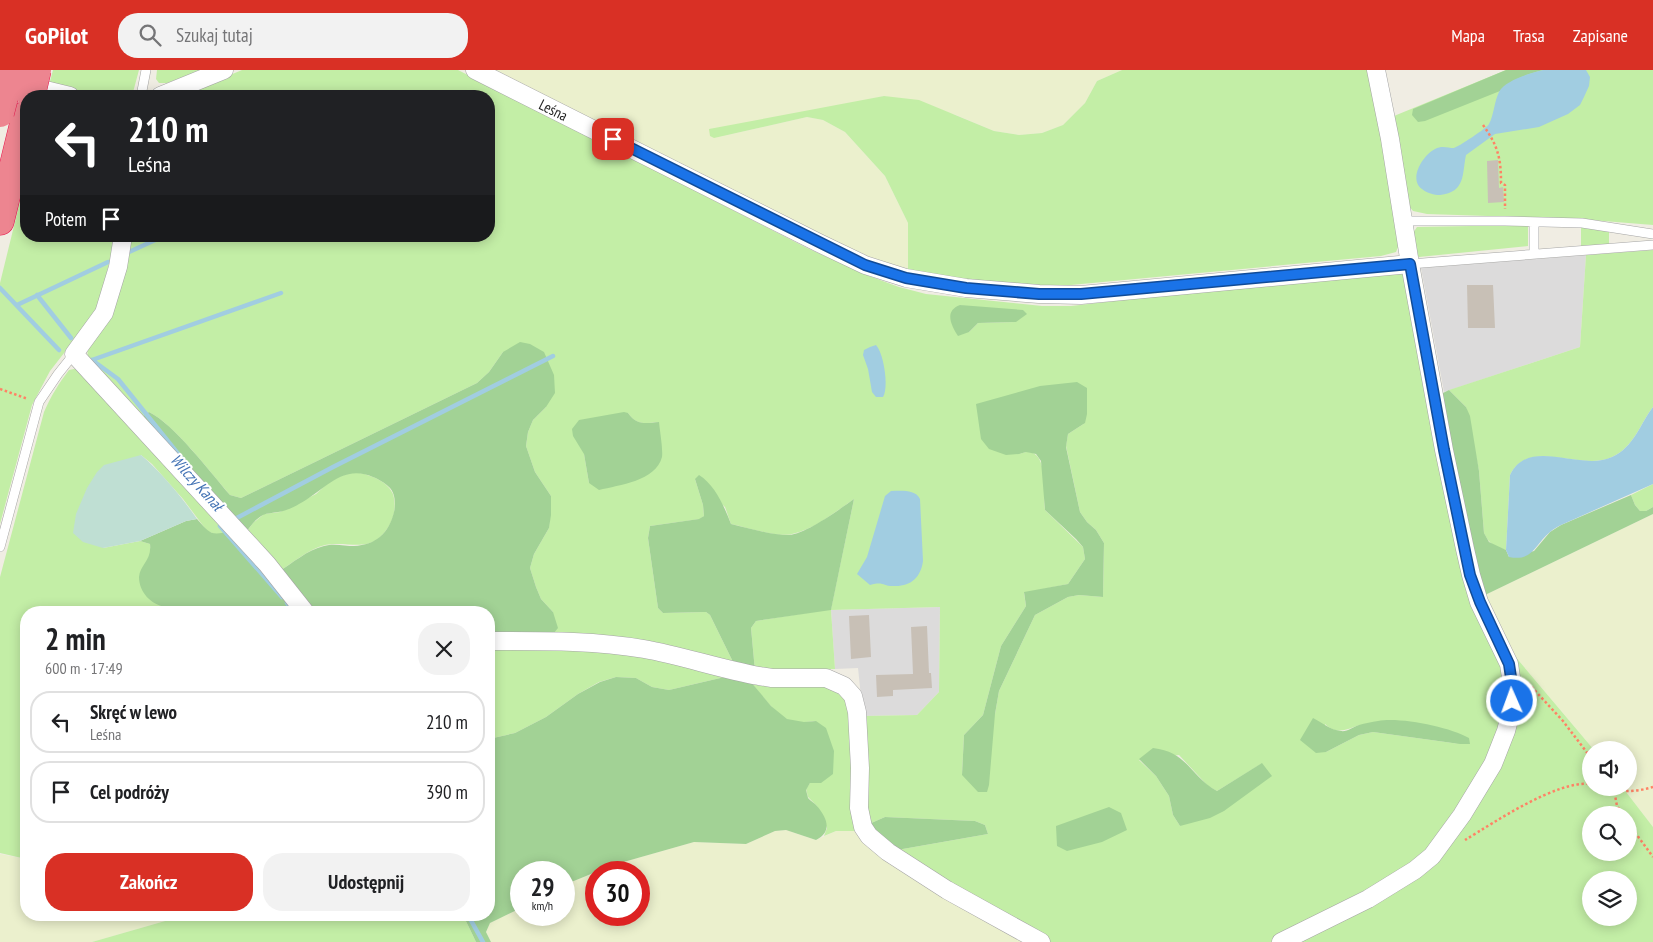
<!DOCTYPE html>
<html lang="pl">
<head>
<meta charset="utf-8">
<style>
  :root { --surface:#fff; --page:#f2f2f2; --text:#202124; --muted:#757577; --line:#e0e0e0; --accent:#d93025 }
  body { margin:0; font-family:"PT Sans Narrow",sans-serif; background:var(--page); color:var(--text); height:100vh; display:flex; flex-direction:column; font-size:19px; white-space:nowrap }
  * { box-sizing:border-box; margin:0 }
  p { font-size:16px; color:var(--muted) }
  .icon { flex:none; width:28px; height:28px; fill:none; stroke:currentColor; stroke-width:2; stroke-linecap:round; stroke-linejoin:round }
  .map { position:relative; flex:1; overflow:hidden }
  .panel { position:absolute; left:20px; top:536px; width:475px; height:315px; display:flex; flex-direction:column; background:var(--surface); border-radius:20px; box-shadow:0 2px 12px #0003 }
  .panel>* { flex:none }
  .hud { position:absolute; left:20px; top:20px; width:475px; height:152px; border-radius:20px; box-shadow:0 2px 12px #0003; background:#202124; color:#fff; overflow:hidden }
  .tools { position:absolute; left:1582px; top:671px; display:grid; gap:10px }
  .tools a { display:grid; place-items:center; width:55px; height:55px; border-radius:50%; background:var(--surface); box-shadow:0 2px 12px #0003; font-size:25px }
  .speed { position:absolute; left:510px; top:791px; display:flex; gap:10px; font-size:25px; font-weight:700; text-align:center }
  .speed>* { display:grid; place-content:center; width:65px; height:65px; border-radius:50%; background:var(--surface); box-shadow:0 2px 12px #0003; line-height:1 }
  .speed small { font-size:12px; font-weight:400 }
  .speed .limit { border:8px solid #d22; background:#fff; color:#111 }
  .pin { position:absolute; display:grid; place-items:center; width:42px; height:42px; color:#fff; margin:-21px; border-radius:10px; box-shadow:0 2px 8px #0006 }
  .me { position:absolute; width:55px; margin:-28px; rotate:358deg; stroke-linejoin:round; filter:drop-shadow(0 0 4px #0008) }
  .turn { display:flex; align-items:center; gap:18px; height:105px; padding:0 25px; font-size:22px }
  .turn .icon { width:65px; height:65px; stroke-width:2.5 }
  .turn b { display:block; font-size:35px; line-height:42px }
  .then { display:flex; align-items:center; height:48px; padding:0 25px; background:#0003; gap:10px; font-size:19px }
  .round { display:grid; place-items:center; flex:none; width:52px; height:52px; border-radius:20px; background:var(--page) }
  .overview { display:flex; align-items:center; justify-content:space-between; height:85px; padding:0 25px }
  h1 { font-size:30px; font-weight:700; line-height:38px }
  .cta { display:flex; gap:10px; margin-top:auto; padding:10px 25px }
  .cta a { flex:1; height:58px; border-radius:20px; background:var(--accent); color:#fff; font-size:20px; font-weight:700; line-height:58px; text-align:center }
  .cta a+a { background:var(--page); color:var(--text) }
  ul { padding:0; list-style:none }
  li { display:flex; align-items:center; gap:15px; height:62px; margin:0 10px 8px; padding:0 15px; border:2px solid var(--line); border-radius:20px }
  li div { flex:1 }
  li b { display:block; font-size:19px }
  li em { font-style:normal }
  header { display:flex; align-items:center; gap:30px; box-sizing:border-box; height:70px; padding:0 25px; background:var(--accent); color:#fff }
  header strong { font-size:24px }
  nav { display:flex; gap:28px; margin-inline-start:auto; font-size:18px }
  .search { width:350px; height:45px; background:var(--page); display:flex; align-items:center; gap:12px; box-sizing:border-box; padding:0 18px; border-radius:20px; color:var(--muted); font-size:19px }
  .map>svg:first-child { display:block }
</style>
</head>
<body>
<header>
<strong>GoPilot</strong>
<div class="search"><svg class="icon" aria-label="search" viewBox="0 0 24 24"><circle cx="10" cy="10" r="6"/><path d="M15 15l6 6"/></svg>Szukaj tutaj</div>
<nav><a>Mapa</a><a>Trasa</a><a>Zapisane</a></nav>
</header>
<div class="map">
<svg width="1653" height="872" viewBox="0 0 1653 872">
  <rect width="100%" height="100%" fill="#f0ede3"/>
  <!-- residential -->
  <path fill="#dcdbdb" d="M1586,185L1580,277L1444,322L1421,198Z
    M940,537L939,622L917,645L863,646L858,598L835,599L831,540Z"/>
  <!-- farmland -->
  <path fill="#ebf0cd" fill-rule="evenodd" d="M492,0H1122L1097,11L1085,33L1063,55L1042,63L1019,65L994,61L956,45L884,26L714,68L807,47L823,50L845,62L885,106L908,153V199L880,191L844,176Z
    M1653,444V757L1623,718H1629V680H1594L1514,585L1485,525Z
    M786,760L816,770L836,761H861L1034,872H491L486,862L490,853L521,838V845H564V815L613,795L694,772L746,774L775,761ZM596,802H639V845H596Z
    M0,784L26,789V845H186L92,872H0Z"/>
  <!-- grass -->
  <path fill="#c3eea6" fill-rule="evenodd" d="M53,0H139L132,26H92L49,15Z
    M157,0H203L167,13H159L156,9Z
    M242,0H458L807,178L869,206L899,217L926,224L1042,236H1071L1184,223L1403,203L1470,522L1505,607L1504,655L1476,715L1422,787L1368,822L1271,872H1050L955,818L897,780L988,764L985,755L975,751L885,747L869,754L866,746L863,646L917,645L939,622L940,537L831,540L835,599L755,601L751,558L756,551L831,539L854,429C835,442 815,459 792,464C779,468 745,457 731,454L725,437L695,409L703,435L704,446L700,449L650,456L648,468L658,538L663,543L706,542L710,545L735,596L553,564V542L541,529L536,517L530,498L534,484L549,458L551,426L535,402L526,376L528,362L533,350L546,337L503,282L489,302L477,313L241,428L230,425C211,403 174,354 149,342L139,349L88,288L87,278L127,166H489V26H180ZM960,235L1016,252L978,253L969,262ZM628,343C637,356 645,353 659,352L589,413L584,384ZM1085,353L1068,364L1066,376L1080,442L1087,452L1096,460L1104,473L1103,527L1079,525L1068,527L1035,545L999,621L995,644L962,705L964,665L983,645L1001,576L1026,536L1024,523L1068,514L1085,489L1083,477L1045,440C1043,422 1050,371 1019,384ZM1325,654C1336,665 1347,660 1359,655L1460,674L1373,662L1359,665L1326,682ZM1179,685L1208,716L1217,721L1261,694L1180,756L1173,745L1169,726L1156,706L1139,690Z
    M1122,0H1369L1400,172L1396,182L1381,186L1060,216L1003,214L954,208L908,199V153L885,106L845,62L823,50L807,47L714,68L710,66L709,59L884,26L919,30L994,61L1019,65L1042,63L1063,55L1085,33L1097,11Z
    M1506,0H1653V155L1579,149L1427,144L1413,141L1407,134L1394,46Z
    M26,107V166H116L100,229L93,246L50,301L32,335L0,454V213Z
    M1528,155V176L1419,187L1415,184L1413,163L1417,157Z
    M1581,157L1609,161V174L1581,176Z
    M1653,180V337C1640,354 1634,377 1612,387C1581,402 1529,367 1510,405L1506,480C1495,477 1489,474 1484,463L1479,401L1466,337L1449,320L1580,277L1586,185Z
    M74,299L81,300L231,461L217,465L207,461L183,429L152,394L141,385L103,478L140,471L150,474L151,483L147,491L165,537C176,536 190,536 200,542H26V789L0,783V507L44,342C51,326 59,313 69,300Z
    M354,402C368,404 387,410 393,424C396,434 395,445 390,454C372,486 352,470 325,475C308,479 293,493 278,502L245,464L253,453L264,444L280,442L316,424L327,414L338,407Z
    M1653,414V437L1646,441H1640L1635,435L1631,425Z
    M489,576L608,579L729,606L669,620L652,617L636,608L616,607L599,612L578,624L546,647L515,663L489,669Z
    M1514,585L1594,680H1591V718H1623L1653,757V872H1293L1437,789L1518,632ZM1591,745H1629V782H1591ZM1591,810H1629V848H1591Z
    M751,612L796,614L827,617L839,623L847,633L853,653L861,761H836L824,766L827,758L817,736L808,727L806,719L810,713H821L816,651C807,652 796,653 788,650C776,645 759,622 751,612Z
    M186,845H463L476,872H92Z"/>
  <!-- forest -->
  <path fill="#a2d295" d="M1506,0H1543C1528,4 1511,9 1500,21L1425,51L1418,52L1412,45L1413,39Z
    M960,235L1023,240L1027,244L1016,252L978,253L969,262L958,266C951,255 944,241 960,235Z
    M520,272L530,274L544,282L554,305L555,323L546,337L533,350L528,362L526,376L535,402L551,426V445L549,458L534,484L530,498L536,517L541,529L553,542L558,558L553,564L489,565V542H313L278,502C293,493 307,480 324,476C334,473 345,476 354,476C376,475 389,463 394,442C396,434 395,422 389,417C385,413 378,409 373,407C342,393 324,421 299,434C293,438 285,441 278,442C273,443 267,443 263,445C255,449 250,457 245,464L139,349L149,342C174,354 210,402 230,425L241,428L477,313L489,302L503,282Z
    M1077,312L1087,318V344L1085,353L1068,364L1066,377L1080,442L1087,452L1096,460L1104,473L1103,527L1079,525L1068,527L1035,545L999,621L995,644L989,715L987,722H978L962,705L964,665L983,645L1001,576L1026,536L1024,522L1068,514L1085,489L1083,477L1076,469L1045,440L1041,391L1036,384L1026,382L1019,384L1006,385L989,379L981,369L976,334L1040,316Z
    M1449,320L1466,337L1470,346L1479,401L1484,463L1489,472L1506,480L1509,487L1534,481L1550,462L1561,455L1631,425L1635,435L1640,441H1646L1653,437V444L1485,525L1480,506L1441,324Z
    M624,342L628,343C637,356 646,353 659,352C660,362 663,379 662,387C656,411 619,415 599,420L589,413L584,384L573,366L572,359L579,350Z
    M699,405C715,415 724,436 731,454C749,458 770,465 789,465C806,464 840,439 854,429L831,540L756,551L751,558L755,601L735,596L710,545L706,542L663,543L658,538L648,468L650,456L699,449L704,446L703,435L695,409Z
    M197,449C210,464 211,466 231,461L299,542H200C190,536 177,538 166,537C151,535 139,522 139,507C140,495 152,490 150,474L140,471L186,451Z
    M729,606L751,612L771,636L787,649L804,652L816,651L826,658L834,681L833,704L821,713H810L806,720C806,720 808,727 808,728C810,731 815,733 817,736C828,749 832,762 816,770L786,760L775,761L746,774L694,772L613,795L564,815V802H521V838L490,853L486,862L491,872H476L463,845H489V669L515,663L546,647L578,624L600,612L616,607L636,608L652,617L669,620Z
    M1313,648C1323,653 1330,660 1341,661C1347,662 1353,657 1359,655C1365,653 1372,652 1378,651C1401,647 1449,657 1469,668L1470,674H1460L1373,662L1359,665L1326,682L1316,683L1300,670Z
    M1153,678C1188,682 1190,706 1217,721L1262,693L1272,706L1224,741L1210,748L1180,756L1173,745L1169,726L1156,706L1139,689Z
    M1109,737L1121,743L1127,760L1102,772L1067,781L1057,776L1056,756Z
    M885,747L975,751L985,755L988,764L897,780L886,773L869,754Z"/>
  <!-- wetland -->
  <path fill="#bfdfd3" d="M141,385C162,403 181,426 197,449L186,451L140,471L103,478L83,472L73,463L76,444L87,418L97,402L104,395Z"/>
  <!-- water -->
  <path fill="#a1cde1" d="M1543,0H1586L1590,7L1589,16L1584,27L1580,35L1568,44L1539,57L1495,64L1466,85C1462,104 1466,122 1440,125C1434,125 1427,123 1422,119C1408,109 1423,85 1435,79C1442,75 1448,78 1454,78C1458,77 1487,58 1489,54C1494,45 1494,32 1499,22C1505,10 1531,3 1543,0Z
    M876,275C884,284 889,317 883,327H876L872,322L868,299L863,285L864,280L870,277Z
    M1653,337V414L1561,455C1557,457 1553,459 1550,462C1535,474 1533,492 1509,487L1506,480L1510,405C1529,366 1580,402 1612,387C1634,377 1640,354 1653,337Z
    M891,421C901,421 915,419 920,429L923,491C921,507 911,517 893,516C882,516 884,511 870,515L857,504L867,487L885,426Z"/>
  <g fill="none" stroke-linecap="round" stroke-linejoin="round">
    <!-- stream -->
    <path stroke="#a1cde1" stroke-width="4.5" d="M16,126L26,122
      M129,182L164,166
      M0,218L59,280
      M37,225L71,268
      M17,235L108,192
      M92,290L118,309L183,390
      M92,290L281,223
      M233,450L333,397L553,286
      M220,456L282,527
      M287,533L293,542
      M468,845L483,872"/>
  </g>
  <!-- building -->
  <path fill="#c8c0b6" d="M1498,90L1499,118L1503,117L1504,132L1488,133L1487,91Z
    M1467,215H1493L1495,258H1468Z
    M869,545L871,587L851,589L849,546Z
    M927,556L929,603H931L932,618L893,620V626L877,627L876,605L913,604L911,557Z"/>
  <g fill="none" stroke-linecap="round" stroke-linejoin="round">
    <defs>
      <path id="service" d="M141,26L146,0
        M1404,151H1505L1582,153L1653,164
        M1534,152V184
        M1410,194L1653,175
        M0,477L39,332L58,304L74,284"/>
      <g id="minor">
        <path id="s1" d="M475,0L819,173L865,195L906,208L966,218L1039,224L1081,225L1410,194"/>
        <path d="M25,15L70,26"/>
        <path d="M160,26L224,0"/>
        <path d="M123,166L118,197L104,243L74,284L267,494L305,542"/>
        <path d="M489,571C541,571 592,570 644,579C683,586 720,599 759,606L772,608H826L844,616L853,626L857,642L860,698L859,738L863,757L869,766L888,782L947,820L1041,872"/>
        <path d="M1281,872L1368,829L1415,800L1432,786L1462,745L1493,694L1506,661L1511,642L1513,621L1509,594L1479,532L1471,505L1465,479L1444,380L1410,194L1390,69L1376,0"/>
      </g>
      <path id="motorway" d="M0,151L26,45"/>
    </defs>
    <!-- service casing -->
    <use href="#service" stroke="#a5a5a5" stroke-width="10"/>
    <!-- minor casing -->
    <use href="#minor" stroke="#a5a5a5" stroke-width="19"/>
    <!-- motorway casing -->
    <use href="#motorway" stroke="#e7174d" stroke-width="29"/>
    <!-- path -->
    <path stroke="#ff8265" stroke-width="2.5" stroke-dasharray="2.5 2.5" stroke-linecap="butt" d="M1483,55C1498,76 1501,88 1501,113L1505,115V139
      M0,319L28,329
      M1528,613L1563,651L1591,688
      M1607,718L1614,720L1617,736L1623,745
      M1612,718L1614,720C1627,722 1640,721 1653,717
      M1629,754L1653,787
      M1465,770C1495,752 1557,710 1591,714"/>
    <!-- service -->
    <use href="#service" stroke="#fff" stroke-width="9"/>
    <!-- minor -->
    <use href="#minor" stroke="#fff" stroke-width="18"/>
    <!-- motorway -->
    <use href="#motorway" stroke="#ed8590" stroke-width="28"/>
    <defs>
      <path id="motorway-bridge" d="M31,26L37,0
        M0,43L11,0"/>
    </defs>
    <!-- motorway-bridge casing -->
    <use href="#motorway-bridge" stroke="#e7174d" stroke-width="29" stroke-linecap="butt"/>
    <!-- motorway-bridge -->
    <use href="#motorway-bridge" stroke="#ed8590" stroke-width="28"/>
  </g>
  <g fill="none" stroke-linecap="round" stroke-linejoin="round">
    <defs>
      <path id="route" d="M613,69L865,195L906,208L966,218L1039,224H1081L1410,194L1444,380L1470,505L1480,532L1509,594L1513,621L1512,631"/>
    </defs>
    <!-- route casing -->
    <use href="#route" stroke="#114b97" stroke-width="12"/>
    <!-- route -->
    <use href="#route" stroke="#1a73e8" stroke-width="9"/>
  </g>
  <g text-anchor="middle" dominant-baseline="central" stroke-width="4" stroke-linejoin="round" paint-order="stroke">
    <!-- street labels -->
    <g font-size="15" fill="#1e1e1e" stroke="#fff">
      <text stroke="none"><textPath href="#s1" startOffset="88">Leśna</textPath></text>
    </g>
    <!-- water labels -->
    <g font-size="16" font-style="italic" fill="#4373b5" stroke="#fff">
      <text transform="translate(197 412) rotate(48)">Wilczy Kanał</text>
    </g>
  </g>
</svg>
<div class="tools">
<a><svg class="icon" aria-label="sound" viewBox="0 0 24 24"><path d="M4 9h4l5-4v14l-5-4H4zM17 9q2 3 0 6"/></svg></a>
<a><svg class="icon" aria-label="search" viewBox="0 0 24 24"><circle cx="10" cy="10" r="6"/><path d="M15 15l6 6"/></svg></a>
<a><svg class="icon" aria-label="layers" viewBox="0 0 24 24"><path d="M12 4l9 5-9 5-9-5zM3 14l9 5 9-5"/></svg></a>
</div>
<div class="speed"><div>29<small>km/h</small></div><div class="limit">30</div></div>
<div class="pin" style="left:613px;top:69px;background:#d93025"><svg class="icon" aria-label="arrive" viewBox="0 0 24 24"><path d="M6 21V4h12l-3 4 3 4H6"/></svg></div>
<svg class="me" style="left:1512px;top:631px" viewBox="-20 -20 40 40"><circle r="17" fill="#1a73e8" stroke="#fff" stroke-width="3"/><path d="M0-11L8 9 0 5-8 9z" fill="#fff"/></svg>
<div class="hud">
<div class="turn"><svg class="icon" aria-label="left" viewBox="0 0 24 24"><path d="M17 20v-9H6M10 6l-5 5 5 5"/></svg><div><b>210 m</b>Leśna</div></div>
<div class="then">Potem<svg class="icon" aria-label="arrive" viewBox="0 0 24 24"><path d="M6 21V4h12l-3 4 3 4H6"/></svg></div>
</div>
<section class="panel">
<div class="overview"><div><h1>2 min</h1><p>600 m · 17:49</p></div><a class="round"><svg class="icon" aria-label="close" viewBox="0 0 24 24"><path d="M6 6l12 12M18 6L6 18"/></svg></a></div>
<ul>
<li><svg class="icon" aria-label="left" viewBox="0 0 24 24"><path d="M17 20v-9H6M10 6l-5 5 5 5"/></svg><div><b>Skręć w lewo</b><p>Leśna</p></div><em>210 m</em></li>
<li><svg class="icon" aria-label="arrive" viewBox="0 0 24 24"><path d="M6 21V4h12l-3 4 3 4H6"/></svg><div><b>Cel podróży</b></div><em>390 m</em></li>
</ul>
<div class="cta"><a>Zakończ</a><a>Udostępnij</a></div>
</section>
</div>
</body>
</html>
